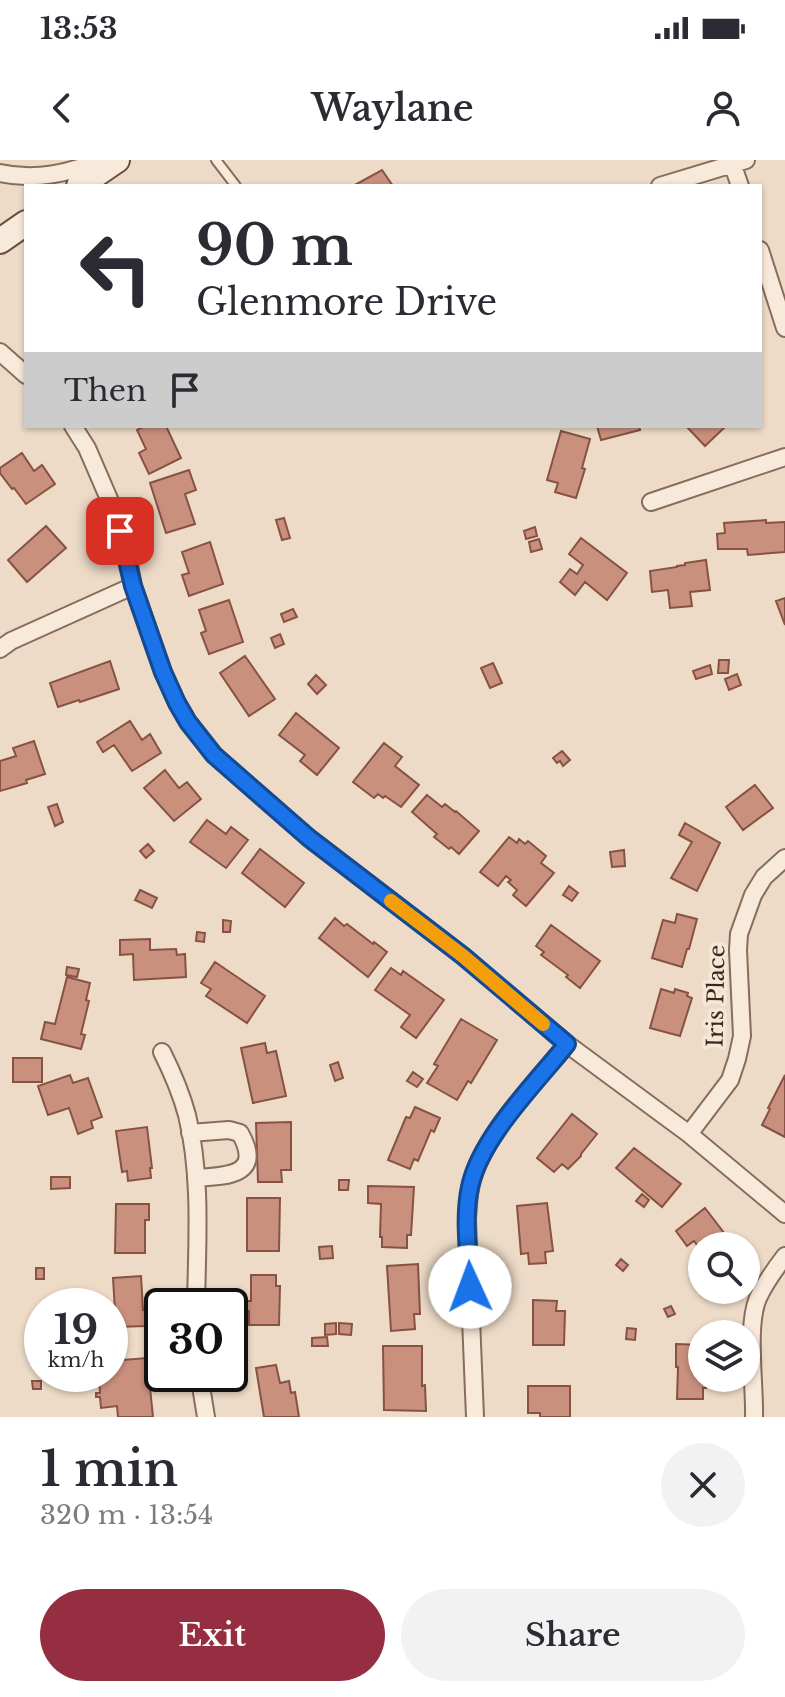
<!DOCTYPE html>
<html lang="en">
<head>
<meta charset="utf-8">
<style>
  :root { --surface:#fff; --page:#f2f2f3; --text:#2b2b33; --muted:#7c7c81; --accent:#952e41 }
  body { margin:0; font-family:"Libre Baskerville",serif; background:var(--page); color:var(--text); height:100vh; display:flex; flex-direction:column; font-size:30px; white-space:nowrap }
  * { box-sizing:border-box; margin:0 }
  p { font-size:26px; color:var(--muted) }
  .icon { flex:none; width:44px; height:44px; fill:none; stroke:currentColor; stroke-width:2; stroke-linecap:round; stroke-linejoin:round }
  .map { position:relative; height:1257px; overflow:hidden }
  .panel { display:flex; flex-direction:column; background:var(--surface); flex:1 }
  .panel>* { flex:none }
  .top-card { position:absolute; left:24px; top:24px; width:738px; height:244px; border-radius:0px; box-shadow:0 2px 6px #0004; background:#fff; color:var(--text); overflow:hidden }
  .buttons { position:absolute; left:688px; top:1072px; display:grid; gap:16px }
  .buttons a { display:grid; place-items:center; width:72px; height:72px; border-radius:50%; background:var(--surface); box-shadow:0 2px 6px #0004; font-size:40px }
  .speed { position:absolute; left:24px; top:1128px; display:flex; gap:16px; font-size:40px; font-weight:700; text-align:center }
  .speed>* { display:grid; place-content:center; width:104px; height:104px; border-radius:50%; background:var(--surface); box-shadow:0 2px 6px #0004; line-height:1 }
  .speed small { font-size:20px; font-weight:400 }
  .speed .limit { border:4px solid #111; border-radius:12px; background:#fff; color:#111 }
  .pin { position:absolute; display:grid; place-items:center; width:68px; height:68px; color:#fff; margin:-34px; border-radius:16px; box-shadow:0 4px 12px #0006 }
  .me { position:absolute; width:88px; margin:-44px; rotate:358deg; stroke-linejoin:round; filter:drop-shadow(0 0 6px #0008) }
  .turn { display:flex; align-items:center; gap:28px; height:168px; padding:0 40px; font-size:36px }
  .turn .icon { width:104px; height:104px; stroke-width:2.5 }
  .turn b { display:block; font-size:56px; line-height:68px }
  .then { display:flex; align-items:center; height:76px; padding:0 40px; background:#0003; gap:16px; font-size:30px }
  .round { display:grid; place-items:center; flex:none; width:84px; height:84px; border-radius:42px; background:var(--page) }
  .headline { display:flex; align-items:center; justify-content:space-between; height:136px; padding:0 40px }
  h1 { font-size:48px; font-weight:600; line-height:60px }
  .action { display:flex; gap:16px; margin-top:auto; padding:16px 40px }
  .action a { flex:1; height:92px; border-radius:48px; background:var(--accent); color:#fff; font-size:32px; font-weight:600; line-height:92px; text-align:center }
  .action a+a { background:var(--page); color:var(--text) }
  .status { display:flex; justify-content:space-between; align-items:center; height:56px; padding:0 40px; background:var(--surface); direction:ltr }
  .status svg { height:22px; fill:currentColor }
  header { display:flex; justify-content:space-between; align-items:center; height:104px; padding:0 40px; background:var(--surface); font-size:36px; font-weight:600 }
  .map>svg:first-child { display:block }
</style>
</head>
<body>
<div class="status"><b>13:53</b><svg viewBox="0 0 49 12"><path d="M0 12V9h3v3zM5 12V6h3v6zM10 12V3h3v9zM15 12V0h3v12zM26 1h20v11H26zM47 4h2v5h-2z"/></svg></div>
<header><svg class="icon" aria-label="back" viewBox="0 0 24 24"><path d="M15 5l-7 7 7 7"/></svg>Waylane<svg class="icon" aria-label="person" viewBox="0 0 24 24"><circle cx="12" cy="8" r="4"/><path d="M4 21q1-7 8-7t8 7"/></svg></header>
<div class="map">
<svg width="785" height="1257" viewBox="0 0 785 1257">
  <rect width="100%" height="100%" fill="#eddbc7"/>
  <!-- building -->
  <path fill="#ca907e" stroke="#875243" stroke-width="2" d="M382,10L393,26H353Z
    M145,266H166L181,298L149,314L139,293L146,289L137,270Z
    M597,266H639L640,270L601,280Z
    M686,266H726L705,286Z
    M561,271L590,279L582,308L585,309L576,338L555,332L558,323L547,320Z
    M22,293L34,311L42,305L55,324L26,344L14,328L12,329L0,313V308Z
    M189,310L196,330L185,334L195,364L166,373L150,323Z
    M284,358L290,378L282,380L276,360Z
    M766,360V363L785,362V392L748,395L747,389H718L717,374L725,373L724,363Z
    M46,366L66,388L27,422L8,400Z
    M535,367L537,376L526,379L524,371Z
    M581,378L627,413L607,440L585,422L575,435L560,422L570,409L577,414L583,405L569,394Z
    M539,379L542,389L531,392L529,382Z
    M210,382L223,424L189,436L182,415L189,413L182,392Z
    M706,400L710,430L690,432L692,446L670,448L668,430L652,432L650,411L677,407V406L685,405V403Z
    M785,438V465L776,441Z
    M229,440L243,482L209,494L201,473L206,471L199,450Z
    M293,449L297,457L284,462L281,454Z
    M280,474L284,484L275,488L271,478Z
    M245,496L275,539L249,556L220,513Z
    M719,500H729L728,513H718Z
    M110,501L119,529L80,542L79,540L58,547L50,523Z
    M493,503L502,523L490,528L481,508Z
    M710,505L712,514L696,519L693,511Z
    M737,514L741,525L729,530L725,519Z
    M316,515L326,525L317,534L308,524Z
    M296,553L339,588L317,615L300,601L305,595L279,575Z
    M130,561L142,580L150,574L161,593L132,611L114,585L103,592L97,582Z
    M34,581L45,614L26,620L27,623L0,631V601L16,596L13,588Z
    M384,583L402,597L395,606L419,625L401,647L385,636L383,638L378,634L374,638L353,622Z
    M562,591L570,600L563,606L560,601L557,603L553,598Z
    M165,610L179,628L187,622L201,639L174,661L144,628Z
    M755,625L773,648L743,670L726,647Z
    M427,635L442,647L445,644L455,652L456,651L479,671L459,694L451,687L449,689L434,677L437,674L412,652Z
    M57,644L63,662L55,666L48,647Z
    M207,660L226,674L231,667L248,680L226,708L190,682Z
    M685,663L720,683L697,731L671,718L692,682L679,675Z
    M509,677L517,683L519,679L525,684L528,681L546,696L541,703L554,713L526,746L513,735L517,730L508,722L511,720L506,716L498,726L480,712Z
    M148,684L154,691L146,698L140,691Z
    M260,689L304,723L285,747L242,713Z
    M624,690L625,706L612,707L610,692Z
    M569,726L578,733L572,741L563,735Z
    M140,730L157,738L152,748L135,740Z
    M677,754L697,759L689,789H687L682,807L652,798L663,760L675,763Z
    M335,758L344,766L347,764L373,784L374,782L387,792L368,817L319,778Z
    M223,760L231,761L230,772H223Z
    M551,765L600,801L580,828L566,817L568,815L541,795L544,792L536,786Z
    M197,772L205,773L204,782L196,781Z
    M150,779V790L176,789L177,795L185,794L186,817L134,820L133,794L120,795V780Z
    M215,802L265,836L247,863L206,836L211,829L201,823Z
    M67,807L79,809L77,817L66,815Z
    M391,808L401,815L403,811L444,840L416,878L401,867L410,855L375,830Z
    M67,817L90,823L86,840L89,841L81,874L85,875L81,889L41,879L45,862L55,864Z
    M661,829L674,833L675,829L688,833L687,836L692,838L680,876L650,868Z
    M461,859L497,880L471,923L468,921L457,940L427,923L438,906L434,904Z
    M265,883L267,893L276,891L286,936L253,943L241,888Z
    M13,898H42V922H13Z
    M338,902L343,918L335,921L330,905Z
    M413,912L423,919L417,927L407,921Z
    M70,915L73,923L88,918L102,957L91,961L93,968L78,974L69,948L48,955L38,926Z
    M785,915V977L762,965L770,949L768,948Z
    M415,947L440,958L434,972L431,970L418,1001L414,999L410,1009L388,1000L406,957L410,958Z
    M572,954L597,974L581,994V996L568,1009L562,1004L554,1012L537,998Z
    M291,962V1010H281L282,1022H258L256,963Z
    M147,967L152,1008H150L151,1018L128,1021L127,1011L122,1012L116,971Z
    M634,988L681,1024L662,1047L616,1008Z
    M51,1017H70V1028L51,1029Z
    M339,1020H349L348,1030H339Z
    M368,1026L414,1027L411,1075H407V1088L382,1087V1077H380L381,1044L368,1043Z
    M642,1034L649,1040L644,1047L636,1041Z
    M247,1038H280L279,1091H247Z
    M547,1043L553,1091L545,1092L546,1103L529,1104L528,1093L521,1094L517,1046Z
    M116,1044H149V1060H145V1093H115Z
    M705,1048L731,1082L724,1086H702V1092L694,1081L687,1086L676,1071Z
    M332,1086L333,1098L320,1099L319,1087Z
    M621,1099L628,1105L623,1111L616,1105Z
    M418,1104L420,1154H414L415,1169L391,1171L387,1106Z
    M36,1108H44V1119H36Z
    M251,1115H276V1126H280L279,1165H249V1151H247V1141H251Z
    M141,1116L143,1150H145L146,1166L116,1167L113,1118Z
    M533,1140L557,1141L556,1151H565L564,1185H533Z
    M671,1146L675,1154L668,1157L664,1149Z
    M336,1163V1174L325,1175V1164Z
    M339,1163L352,1164L351,1175L339,1174Z
    M627,1168L636,1169L635,1180L626,1179Z
    M327,1177L328,1186H312V1178Z
    M676,1184L702,1185V1218H706V1228H703V1239H677L678,1207H676Z
    M383,1186H422V1226L425,1225L426,1251L384,1250Z
    M147,1198L153,1257H118L117,1246L101,1248L100,1237H96V1233H100L99,1218L110,1217V1201Z
    M276,1205L280,1223L289,1221L291,1233L295,1232L299,1257H264L256,1208Z
    M32,1221H41V1229H33Z
    M528,1226H570V1257H540V1253H528Z"/>
  <g fill="none" stroke-linecap="round" stroke-linejoin="round">
    <defs>
      <path id="service" d="M216,0L236,26"/>
      <path id="minor" d="M731,0L740,26
        M0,13C36,21 69,13 102,0
        M660,26L746,0
        M760,90L785,168
        M0,192L26,215
        M73,266L87,288L115,353L126,390L133,426L163,512L177,543L188,562L214,595L309,678L463,796L567,884L689,974L785,1054
        M651,342L785,297
        M0,489L11,481L133,426
        M162,892C172,912 181,933 187,955C202,1017 197,1083 196,1146
        M190,973L229,970L240,973C264,1016 226,1016 196,1018
        M689,974L730,920L737,899L742,876L738,790L739,774L753,735L764,717L785,698
        M199,1214L206,1257
        M475,1257L467,1060C468,1045 468,1031 473,1017C487,971 537,921 567,884
        M754,1257C755,1225 746,1166 758,1138C765,1123 775,1109 785,1096"/>
      <path id="secondary" d="M79,26L117,0
        M0,81L26,63"/>
    </defs>
    <!-- service casing -->
    <use href="#service" stroke="#886c5c" stroke-width="12"/>
    <!-- minor casing -->
    <use href="#minor" stroke="#886c5c" stroke-width="20"/>
    <!-- secondary casing -->
    <use href="#secondary" stroke="#6a4d40" stroke-width="28"/>
    <!-- service -->
    <use href="#service" stroke="#f8eada" stroke-width="8"/>
    <!-- minor -->
    <use href="#minor" stroke="#f8eada" stroke-width="16"/>
    <!-- secondary -->
    <use href="#secondary" stroke="#f8eada" stroke-width="24"/>
  </g>
  <g fill="none" stroke-linecap="round" stroke-linejoin="round">
    <defs>
      <path id="route" d="M120,371L133,426L163,512L177,543L188,562L214,595L309,678L463,796L567,884C536,923 480,978 470,1027C463,1059 469,1094 470,1127"/>
    </defs>
    <!-- route casing -->
    <use href="#route" stroke="#114b97" stroke-width="20"/>
    <!-- route -->
    <use href="#route" stroke="#1a73e8" stroke-width="14"/>
    <!-- slow -->
    <path stroke="#f59e0b" stroke-width="14" d="M391,741L463,796L543,864"/>
  </g>
  <g text-anchor="middle" dominant-baseline="central" stroke-width="7" stroke-linejoin="round" paint-order="stroke">
    <!-- street labels -->
    <g font-size="22" fill="#392820" stroke="#f5e6d6">
      <text transform="translate(716 836) rotate(-89)">Iris Place</text>
    </g>
  </g>
</svg>
<div class="buttons">
<a><svg class="icon" aria-label="search" viewBox="0 0 24 24"><circle cx="10" cy="10" r="6"/><path d="M15 15l6 6"/></svg></a>
<a><svg class="icon" aria-label="layers" viewBox="0 0 24 24"><path d="M12 4l9 5-9 5-9-5zM3 14l9 5 9-5"/></svg></a>
</div>
<div class="speed"><div>19<small>km/h</small></div><div class="limit">30</div></div>
<div class="pin" style="left:120px;top:371px;background:#d93025"><svg class="icon" aria-label="arrive" viewBox="0 0 24 24"><path d="M6 21V4h12l-3 4 3 4H6"/></svg></div>
<svg class="me" style="left:470px;top:1127px" viewBox="-20 -20 40 40"><circle r="19" fill="#fff"/><path d="M0-13L10 11 0 6-10 11z" fill="#1a73e8"/></svg>
<div class="top-card">
<div class="turn"><svg class="icon" aria-label="left" viewBox="0 0 24 24"><path d="M17 20v-9H6M10 6l-5 5 5 5"/></svg><div><b>90 m</b>Glenmore Drive</div></div>
<div class="then">Then<svg class="icon" aria-label="arrive" viewBox="0 0 24 24"><path d="M6 21V4h12l-3 4 3 4H6"/></svg></div>
</div>
</div>
<section class="panel">
<div class="headline"><div><h1>1 min</h1><p>320 m · 13:54</p></div><a class="round"><svg class="icon" aria-label="close" viewBox="0 0 24 24"><path d="M6 6l12 12M18 6L6 18"/></svg></a></div>
<div class="action"><a>Exit</a><a>Share</a></div>
</section>
</body>
</html>
